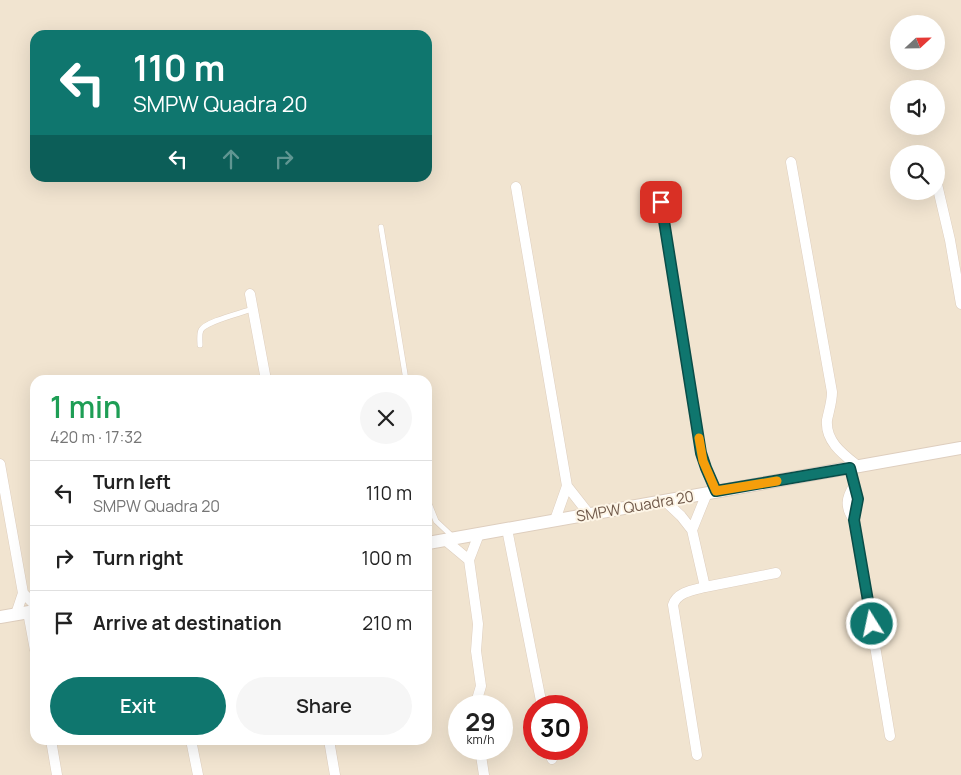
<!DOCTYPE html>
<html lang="en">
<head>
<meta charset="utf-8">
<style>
  :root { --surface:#fff; --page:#f6f6f6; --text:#222; --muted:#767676; --line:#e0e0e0; --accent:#0f766e }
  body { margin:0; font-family:Manrope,sans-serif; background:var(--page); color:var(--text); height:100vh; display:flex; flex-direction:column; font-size:19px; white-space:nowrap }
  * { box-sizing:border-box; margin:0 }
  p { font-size:16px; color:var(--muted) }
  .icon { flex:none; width:28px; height:28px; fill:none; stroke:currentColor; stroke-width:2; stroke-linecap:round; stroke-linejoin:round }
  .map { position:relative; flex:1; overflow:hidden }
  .side { position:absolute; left:30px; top:375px; width:402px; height:370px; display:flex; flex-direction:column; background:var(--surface); border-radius:15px; box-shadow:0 5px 20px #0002 }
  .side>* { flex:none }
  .banner { position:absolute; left:30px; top:30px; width:402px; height:152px; border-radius:15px; box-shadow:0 5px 20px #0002; background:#0f766e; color:#fff; overflow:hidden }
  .needle { width:32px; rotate:68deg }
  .buttons { position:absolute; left:890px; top:15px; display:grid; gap:10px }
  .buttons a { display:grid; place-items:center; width:55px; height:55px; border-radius:50%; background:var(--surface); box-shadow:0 5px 20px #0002; font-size:25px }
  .speed { position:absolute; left:448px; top:695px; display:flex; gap:10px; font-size:25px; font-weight:700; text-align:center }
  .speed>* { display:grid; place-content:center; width:65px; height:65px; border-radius:50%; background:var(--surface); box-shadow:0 5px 20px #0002; line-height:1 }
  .speed small { font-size:12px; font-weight:400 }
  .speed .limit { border:8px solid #d22; background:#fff; color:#111 }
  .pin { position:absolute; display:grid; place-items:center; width:42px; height:42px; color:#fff; margin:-21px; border-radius:10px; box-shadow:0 2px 8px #0006 }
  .me { position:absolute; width:55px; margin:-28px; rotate:350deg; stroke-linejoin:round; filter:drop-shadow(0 0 4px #0008) }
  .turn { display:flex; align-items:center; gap:18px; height:105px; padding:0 20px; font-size:22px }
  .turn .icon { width:65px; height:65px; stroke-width:2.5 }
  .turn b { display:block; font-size:35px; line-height:42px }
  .lanes { display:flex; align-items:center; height:48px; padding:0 20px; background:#0003; justify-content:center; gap:25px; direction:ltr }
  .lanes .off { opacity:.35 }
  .round { display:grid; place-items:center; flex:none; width:52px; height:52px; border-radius:26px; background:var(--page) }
  .summary { display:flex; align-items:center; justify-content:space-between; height:85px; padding:0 20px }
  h1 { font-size:30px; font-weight:600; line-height:38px; color:#1e9e55 }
  .button { display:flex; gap:10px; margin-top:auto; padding:10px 20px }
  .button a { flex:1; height:58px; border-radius:30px; background:var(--accent); color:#fff; font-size:20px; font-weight:600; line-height:58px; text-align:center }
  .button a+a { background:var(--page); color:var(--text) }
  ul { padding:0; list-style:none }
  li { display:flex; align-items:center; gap:15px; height:65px; padding:0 20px; border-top:1px solid var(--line) }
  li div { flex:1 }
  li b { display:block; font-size:19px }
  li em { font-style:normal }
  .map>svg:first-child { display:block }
</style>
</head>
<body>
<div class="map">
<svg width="961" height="775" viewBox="0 0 961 775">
  <rect width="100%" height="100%" fill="#faf2e1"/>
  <!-- residential -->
  <path fill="#f1e4d0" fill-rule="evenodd" d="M0,0H961V775H0ZM899,24H936V61H899ZM35,35H428V178H35ZM899,89H936V126H899ZM899,154H936V191H899ZM35,380H428V740H35ZM459,706H501V749H459ZM534,706H576V749H534Z"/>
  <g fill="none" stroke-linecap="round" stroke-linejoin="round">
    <defs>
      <path id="service" d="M381,227L406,380
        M200,345C200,341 199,334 201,330C206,321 242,313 252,309
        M428,501L436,521L452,536"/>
      <path id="minor" d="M791,162L832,392C832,402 829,410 827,420C825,442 844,455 859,467
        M936,180L950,240L961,304
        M516,187L567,486L589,514
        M661,202L701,453L706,468L716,491
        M250,294L266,380
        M0,464L23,593L16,614
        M850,468L858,499L854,520L890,736
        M665,501L681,516L692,530L705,587C693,590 677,592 673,605L697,755
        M555,520L567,486
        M854,520C845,507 846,498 854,486
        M507,529L542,706
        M692,530L707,493
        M445,540L469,560
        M705,587L776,573
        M23,593L35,605
        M28,612L35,650
        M475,706L481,686L476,651L478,624L469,560L479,534
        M51,740L57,775
        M191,740L198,775
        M329,740L335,775
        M480,749L484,775
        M550,749L552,759"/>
      <path id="tertiary" d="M428,543L961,448
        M0,617L35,611"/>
    </defs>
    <!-- service casing -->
    <use href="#service" stroke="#decebe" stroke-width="6"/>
    <!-- minor casing -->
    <use href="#minor" stroke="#decebe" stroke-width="11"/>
    <!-- tertiary casing -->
    <use href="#tertiary" stroke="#decebe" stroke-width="14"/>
    <!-- service -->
    <use href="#service" stroke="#fff" stroke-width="5"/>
    <!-- minor -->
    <use href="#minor" stroke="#fff" stroke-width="10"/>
    <!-- tertiary -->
    <use href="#tertiary" stroke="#fff" stroke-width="12"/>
  </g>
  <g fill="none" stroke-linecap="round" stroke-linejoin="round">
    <defs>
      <path id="route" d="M661,202L701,453L706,468L716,491L850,468L858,499L854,520L872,624"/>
    </defs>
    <!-- route casing -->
    <use href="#route" stroke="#0a4d48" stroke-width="12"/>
    <!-- route -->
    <use href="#route" stroke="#0f766e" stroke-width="9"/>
    <!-- slow -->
    <path stroke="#f59e0b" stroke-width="9" d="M699,438L703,461L716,491L777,481"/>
  </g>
  <g text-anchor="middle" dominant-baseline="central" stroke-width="4" stroke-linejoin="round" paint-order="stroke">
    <!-- street labels -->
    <g font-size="15" fill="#70594a" stroke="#fef6e7">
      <text transform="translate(635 506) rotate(-10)">SMPW Quadra 20</text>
    </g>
  </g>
</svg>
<div class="buttons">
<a><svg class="needle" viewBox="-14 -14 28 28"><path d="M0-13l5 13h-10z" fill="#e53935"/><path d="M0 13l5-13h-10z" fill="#767676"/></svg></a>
<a><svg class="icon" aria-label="sound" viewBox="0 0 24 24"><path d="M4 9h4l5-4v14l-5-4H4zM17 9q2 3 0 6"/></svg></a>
<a><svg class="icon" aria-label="search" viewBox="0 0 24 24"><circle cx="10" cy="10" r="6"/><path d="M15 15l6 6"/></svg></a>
</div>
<div class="speed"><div>29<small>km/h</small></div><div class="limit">30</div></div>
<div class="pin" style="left:661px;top:202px;background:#d93025"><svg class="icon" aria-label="arrive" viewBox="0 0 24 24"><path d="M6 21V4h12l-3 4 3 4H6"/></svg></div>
<svg class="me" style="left:872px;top:624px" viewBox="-20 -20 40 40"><circle r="17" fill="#0f766e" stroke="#fff" stroke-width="3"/><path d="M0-11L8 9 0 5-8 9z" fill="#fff"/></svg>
<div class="banner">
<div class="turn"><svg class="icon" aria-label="left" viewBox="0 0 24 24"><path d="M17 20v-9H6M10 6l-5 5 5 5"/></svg><div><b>110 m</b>SMPW Quadra 20</div></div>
<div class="lanes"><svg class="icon" aria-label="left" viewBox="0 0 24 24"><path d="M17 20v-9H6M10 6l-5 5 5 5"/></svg><svg class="icon off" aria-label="ahead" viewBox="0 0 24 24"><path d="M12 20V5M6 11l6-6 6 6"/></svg><svg class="icon off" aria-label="right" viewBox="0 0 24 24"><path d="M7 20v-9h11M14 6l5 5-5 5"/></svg></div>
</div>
<section class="side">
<div class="summary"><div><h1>1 min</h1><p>420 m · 17:32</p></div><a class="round"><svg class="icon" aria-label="close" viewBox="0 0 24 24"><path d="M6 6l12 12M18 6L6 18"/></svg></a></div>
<ul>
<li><svg class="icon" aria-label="left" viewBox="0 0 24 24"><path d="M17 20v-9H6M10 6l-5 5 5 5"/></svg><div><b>Turn left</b><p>SMPW Quadra 20</p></div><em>110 m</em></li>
<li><svg class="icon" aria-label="right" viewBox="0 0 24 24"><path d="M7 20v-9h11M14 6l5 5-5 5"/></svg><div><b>Turn right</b></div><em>100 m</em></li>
<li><svg class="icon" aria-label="arrive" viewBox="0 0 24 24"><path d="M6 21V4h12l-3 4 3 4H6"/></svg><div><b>Arrive at destination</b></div><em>210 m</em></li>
</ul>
<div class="button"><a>Exit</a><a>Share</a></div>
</section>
</div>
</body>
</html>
